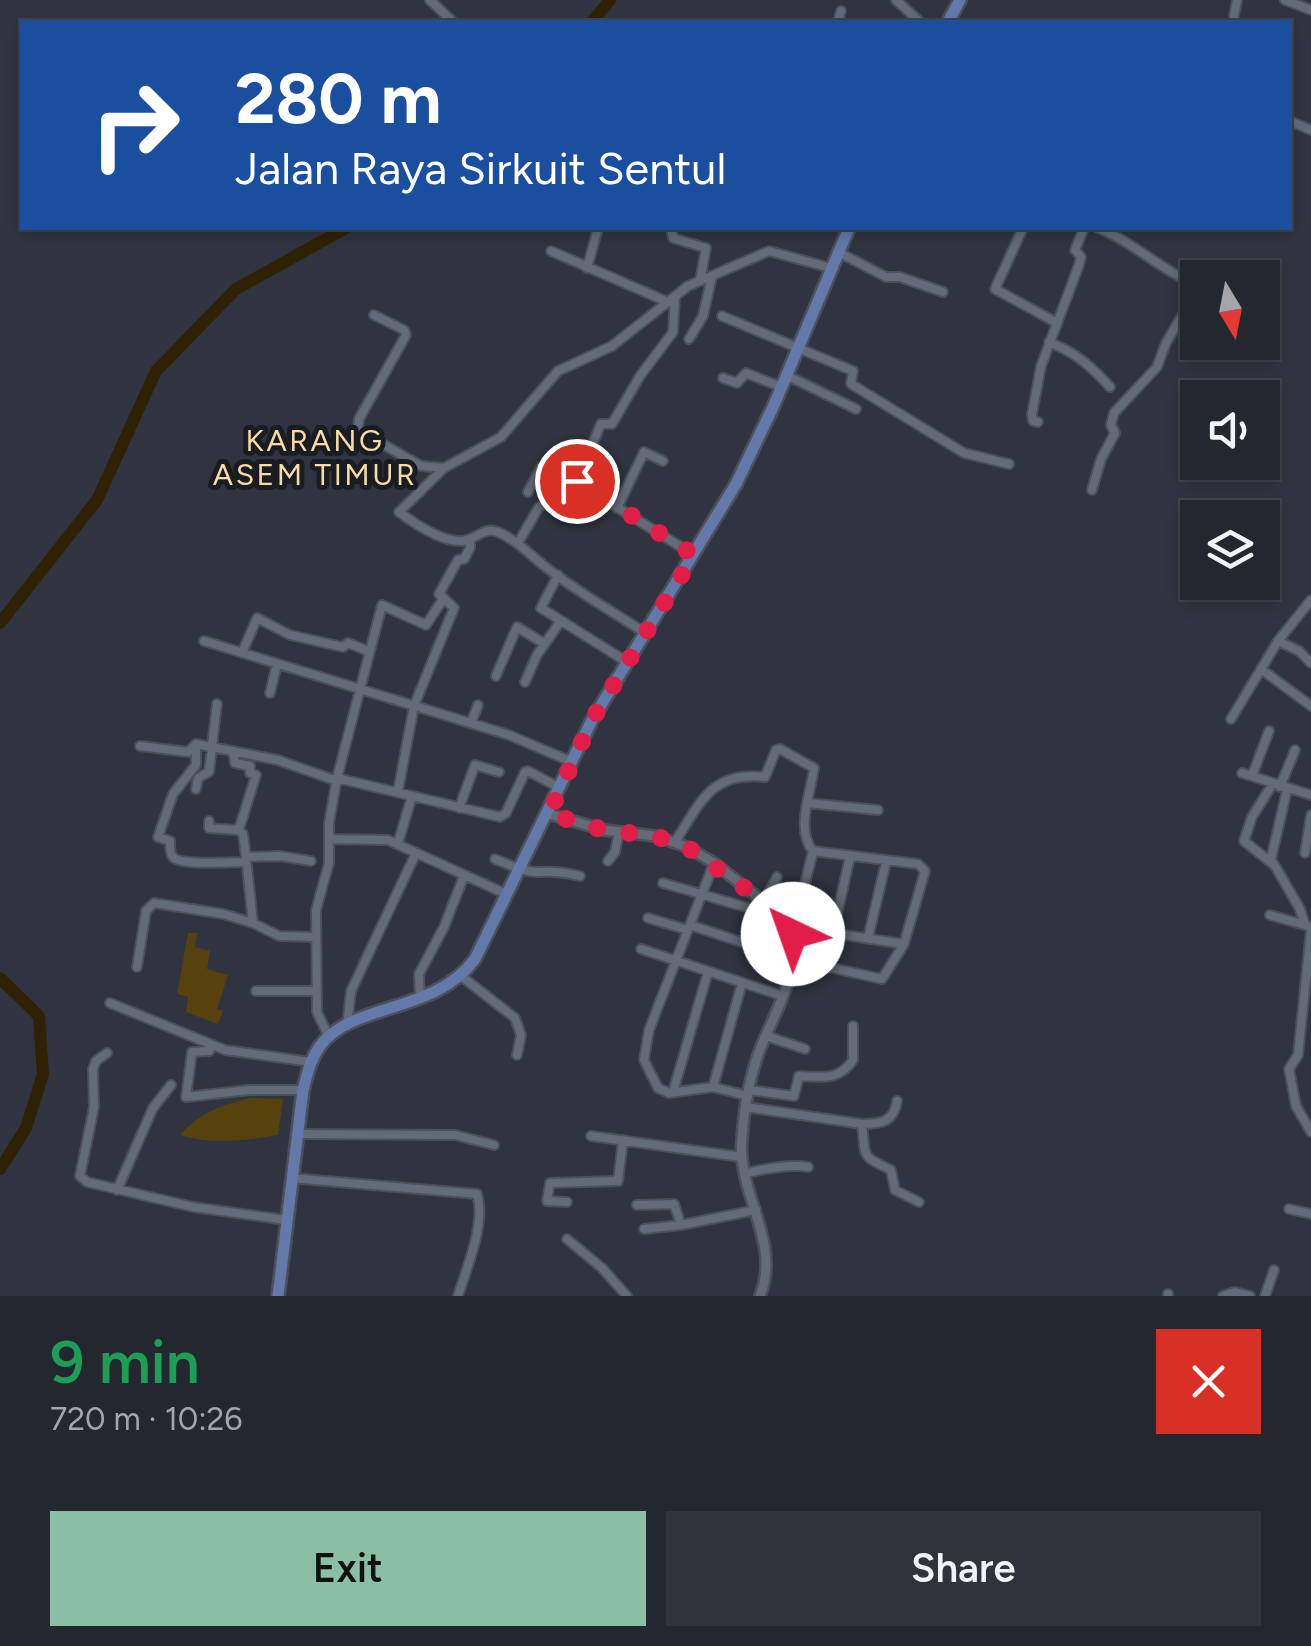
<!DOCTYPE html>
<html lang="en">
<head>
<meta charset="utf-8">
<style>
  :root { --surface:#232730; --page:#2f333c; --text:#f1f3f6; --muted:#a3a5ab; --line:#40444c; --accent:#8abfa5 }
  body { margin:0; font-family:Figtree,sans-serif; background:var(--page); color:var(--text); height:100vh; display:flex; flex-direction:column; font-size:38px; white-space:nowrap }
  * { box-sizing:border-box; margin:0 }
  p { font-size:32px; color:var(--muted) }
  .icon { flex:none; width:55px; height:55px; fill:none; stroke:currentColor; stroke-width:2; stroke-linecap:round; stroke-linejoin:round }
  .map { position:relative; height:1296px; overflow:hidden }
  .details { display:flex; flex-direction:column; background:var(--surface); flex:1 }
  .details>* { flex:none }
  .guide { position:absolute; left:20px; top:20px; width:1272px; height:210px; border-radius:0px; box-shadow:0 5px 15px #0003,0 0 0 2px var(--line); background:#1a4fa0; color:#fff; overflow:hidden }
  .needle { width:65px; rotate:170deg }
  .controls { position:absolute; left:1180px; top:260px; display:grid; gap:20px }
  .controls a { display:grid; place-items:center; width:100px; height:100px; border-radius:0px; background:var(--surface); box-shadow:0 5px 15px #0003,0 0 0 2px var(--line); font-size:50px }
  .pin { position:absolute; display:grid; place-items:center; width:85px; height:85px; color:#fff; margin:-42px; border:5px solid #fff; border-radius:50%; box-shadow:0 2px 10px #0007 }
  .me { position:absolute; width:110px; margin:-55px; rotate:318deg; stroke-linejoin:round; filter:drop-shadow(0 0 8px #0008) }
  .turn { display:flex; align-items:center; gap:35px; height:210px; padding:0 50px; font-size:45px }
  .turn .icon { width:130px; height:130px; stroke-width:2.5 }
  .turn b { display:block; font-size:70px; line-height:85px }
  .round { display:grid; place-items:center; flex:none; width:105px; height:105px; border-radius:0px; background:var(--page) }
  .headline { display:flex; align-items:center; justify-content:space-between; height:170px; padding:0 50px }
  h1 { font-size:60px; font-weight:600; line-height:75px; color:#1e9e55 }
  .primary-button { display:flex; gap:20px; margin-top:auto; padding:20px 50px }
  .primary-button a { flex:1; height:115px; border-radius:0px; background:var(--accent); color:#111; font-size:40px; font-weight:600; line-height:115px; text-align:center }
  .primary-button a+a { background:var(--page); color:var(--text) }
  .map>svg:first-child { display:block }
</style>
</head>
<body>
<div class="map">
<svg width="1311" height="1296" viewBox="0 0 1311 1296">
  <rect width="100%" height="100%" fill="#2f3440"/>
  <!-- green -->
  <path fill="#57410d" d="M188,933H197L195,947L210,951L207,969L228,975L217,1009L223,1011L218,1024L186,1012L188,997L177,994Z
    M251,1098L283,1099L278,1135C245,1141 212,1145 180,1135C201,1112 221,1105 251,1098Z"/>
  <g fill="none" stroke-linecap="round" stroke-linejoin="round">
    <!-- river -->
    <path stroke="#2f2204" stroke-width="12" d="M592,22L610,0
      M0,623L97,500L156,371L236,289L346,228
      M0,978L39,1016L43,1074L26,1128L0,1169"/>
    <defs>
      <path id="minor" d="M430,0L453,22
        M896,0L920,22
        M1285,0L1311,10
        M838,22L841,11
        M1233,22L1237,0
        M1290,121L1311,130
        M671,228L673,238L706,248L700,281
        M1023,228L995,289L1057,323
        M1098,228C1134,242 1161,271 1198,285
        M551,251L668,302
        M838,252L886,277H900L943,292
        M587,268L598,228
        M1262,290H1273
        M374,315L404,330L406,335L359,419L358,430L421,466L444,468L501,437L558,371L612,346L688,286L769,251L831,268
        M722,316L853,371L851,384L964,453L1009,464
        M689,339L703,316L712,276
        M1049,342C1076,353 1091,366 1110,387
        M786,375L856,409
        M723,378L737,383L746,373L781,387
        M1038,422L1033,421L1032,414L1041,366L1079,265L1081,257L1075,250L1084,228
        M444,468L399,512C415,524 442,542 462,541C476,540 484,526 498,532C516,540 527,552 542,564C572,589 612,611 645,633
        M577,481L601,424H612L640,376L673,332L675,296
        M1092,490L1101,459L1115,433L1111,425L1114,413L1157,367L1166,343L1183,314L1194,284
        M528,492L541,467L547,464L694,555
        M617,508L644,452L663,461
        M518,543L539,507L560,499L572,478
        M558,575L541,608L627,662
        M204,641L509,735L572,762
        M1278,641L1299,651L1311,663
        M242,653L257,618L290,635L343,647L348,643L368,651
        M1261,669L1311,706
        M496,676L517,627L545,644
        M525,682L537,655L560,622
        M270,693L277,664
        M1231,719L1278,641L1311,600
        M471,723L478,705
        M196,744V765L173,794L158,837L170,841C170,845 170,855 173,857C181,866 232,862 246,862
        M140,746L188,752L196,744L278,760L337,781
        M1242,773L1311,795
        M1252,776L1269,731
        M337,778L500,817L506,813L525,772L528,771L560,788
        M1272,785L1252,817L1244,841L1273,864
        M1280,787L1295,750
        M196,789L198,778L209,772L217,704
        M1287,790L1271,859L1300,909L1305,925
        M398,791L414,706L454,608L439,594L458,560L464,559L470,548V539
        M807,803L878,810
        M459,808L475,765L499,772
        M209,821V828L236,830L240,826L256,775L250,773V766L235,763L233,751
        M238,829L243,834L246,857
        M329,839L388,840L506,894
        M675,842C701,801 712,771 765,777L776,750L780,749L814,768C811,792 795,830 813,851
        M398,843L412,796
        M1305,853L1311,815
        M495,859C508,864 523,872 537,872C553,871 564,872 580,876
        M608,861L615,852L619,832
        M714,863L649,1030L644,1060L658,1088L669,1093L713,1087L742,983
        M663,883L776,916
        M764,901L777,877
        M1270,915L1308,926
        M648,918L688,930
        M253,923L246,857L280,856L311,861
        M690,925L792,959L882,979L904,944L925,871L918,864L813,851L800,904L790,922
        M792,927L904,944
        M1311,930L1298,1055L1289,1069L1296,1106L1311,1132
        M833,932L850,857
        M868,938L886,862
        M641,949L783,996
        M137,967L146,911L154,903L223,914L253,923L279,936L315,937
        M461,976L515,1018L521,1035L517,1055
        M256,991H316
        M420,999L419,974L444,927L464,876
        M110,1003L225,1050L311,1062
        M347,1026L351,991L416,853
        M766,1036L805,1049
        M329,1037L317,1012L316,910L329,863V823L337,778L382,605L426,625L443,599
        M213,1045L209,1051L192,1052L186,1097L249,1090H303
        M107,1053L96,1061L93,1069L94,1107L80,1176L87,1182L193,1207L286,1220
        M713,1087L748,1096
        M749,1090L794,1096L799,1076C822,1077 839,1081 853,1060V1026
        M673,1092L708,972
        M897,1101C894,1122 881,1124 862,1124C866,1158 860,1155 891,1170L895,1190L919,1202
        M746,1107L862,1124
        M297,1134L455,1135L494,1145
        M591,1136L741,1157
        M744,1174C760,1169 793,1164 808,1167
        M291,1178L477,1194C486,1223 467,1267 458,1296
        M117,1190L153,1108L171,1085
        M567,1202L547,1201L550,1183L618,1181L623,1140
        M637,1205L674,1204L681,1225
        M1289,1209L1311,1214
        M644,1229L681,1225L756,1210
        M567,1239L602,1268L627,1296
        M1168,1296V1294
        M1223,1296L1235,1292L1250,1296
        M1265,1296L1274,1270"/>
      <path id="tertiary" d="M549,814L604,830L655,836L687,847L714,863L790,922C805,965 776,1009 761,1047C750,1075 744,1108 742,1138C736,1193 782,1241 760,1296"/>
      <path id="primary" d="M948,22L960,0
        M278,1296L303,1090C307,1075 310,1060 320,1046C352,1002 435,1014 475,959L592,720L736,484L774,405L849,228"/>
    </defs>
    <!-- minor casing -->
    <use href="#minor" stroke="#4b505a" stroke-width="12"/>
    <!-- tertiary casing -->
    <use href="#tertiary" stroke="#4b505a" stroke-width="14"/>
    <!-- primary casing -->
    <use href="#primary" stroke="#4b505a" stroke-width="16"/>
    <!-- minor -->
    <use href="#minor" stroke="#646b78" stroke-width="8"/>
    <!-- tertiary -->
    <use href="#tertiary" stroke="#646b78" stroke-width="9"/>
    <!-- primary -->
    <use href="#primary" stroke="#6279a9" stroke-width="11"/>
  </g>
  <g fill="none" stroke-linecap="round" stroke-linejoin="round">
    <!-- route -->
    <path stroke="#e11d48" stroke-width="18" stroke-dasharray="0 32.4" d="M577,481L694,555L592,720L549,814L604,830L655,836L687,847L784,916L790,922L793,934"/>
  </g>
  <g text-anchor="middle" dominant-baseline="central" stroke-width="10" stroke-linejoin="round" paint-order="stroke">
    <!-- quarter labels -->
    <g font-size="30" letter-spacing="2.5" fill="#f9dca3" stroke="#191c21">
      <text x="315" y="440">KARANG<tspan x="315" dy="34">ASEM TIMUR</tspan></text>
    </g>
  </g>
</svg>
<div class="controls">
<a><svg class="needle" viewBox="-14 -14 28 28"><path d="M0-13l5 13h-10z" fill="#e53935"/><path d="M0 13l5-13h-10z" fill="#a3a5ab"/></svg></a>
<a><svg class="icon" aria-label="sound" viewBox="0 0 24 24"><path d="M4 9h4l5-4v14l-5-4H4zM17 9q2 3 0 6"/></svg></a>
<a><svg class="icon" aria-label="layers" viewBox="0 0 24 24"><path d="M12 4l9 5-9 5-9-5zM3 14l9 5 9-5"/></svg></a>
</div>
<div class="pin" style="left:577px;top:481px;background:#d93025"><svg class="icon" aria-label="arrive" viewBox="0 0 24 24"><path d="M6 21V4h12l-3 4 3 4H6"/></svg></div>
<svg class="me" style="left:793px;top:934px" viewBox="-20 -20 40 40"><circle r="19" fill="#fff"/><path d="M0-13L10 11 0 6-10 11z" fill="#e11d48"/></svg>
<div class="guide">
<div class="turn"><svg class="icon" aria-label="right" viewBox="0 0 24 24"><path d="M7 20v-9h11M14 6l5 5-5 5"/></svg><div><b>280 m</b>Jalan Raya Sirkuit Sentul</div></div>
</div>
</div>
<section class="details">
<div class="headline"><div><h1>9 min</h1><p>720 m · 10:26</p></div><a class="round" style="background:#d93025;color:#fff"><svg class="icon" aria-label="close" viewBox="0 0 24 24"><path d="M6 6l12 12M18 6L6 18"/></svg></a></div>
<div class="primary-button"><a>Exit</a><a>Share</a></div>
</section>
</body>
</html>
